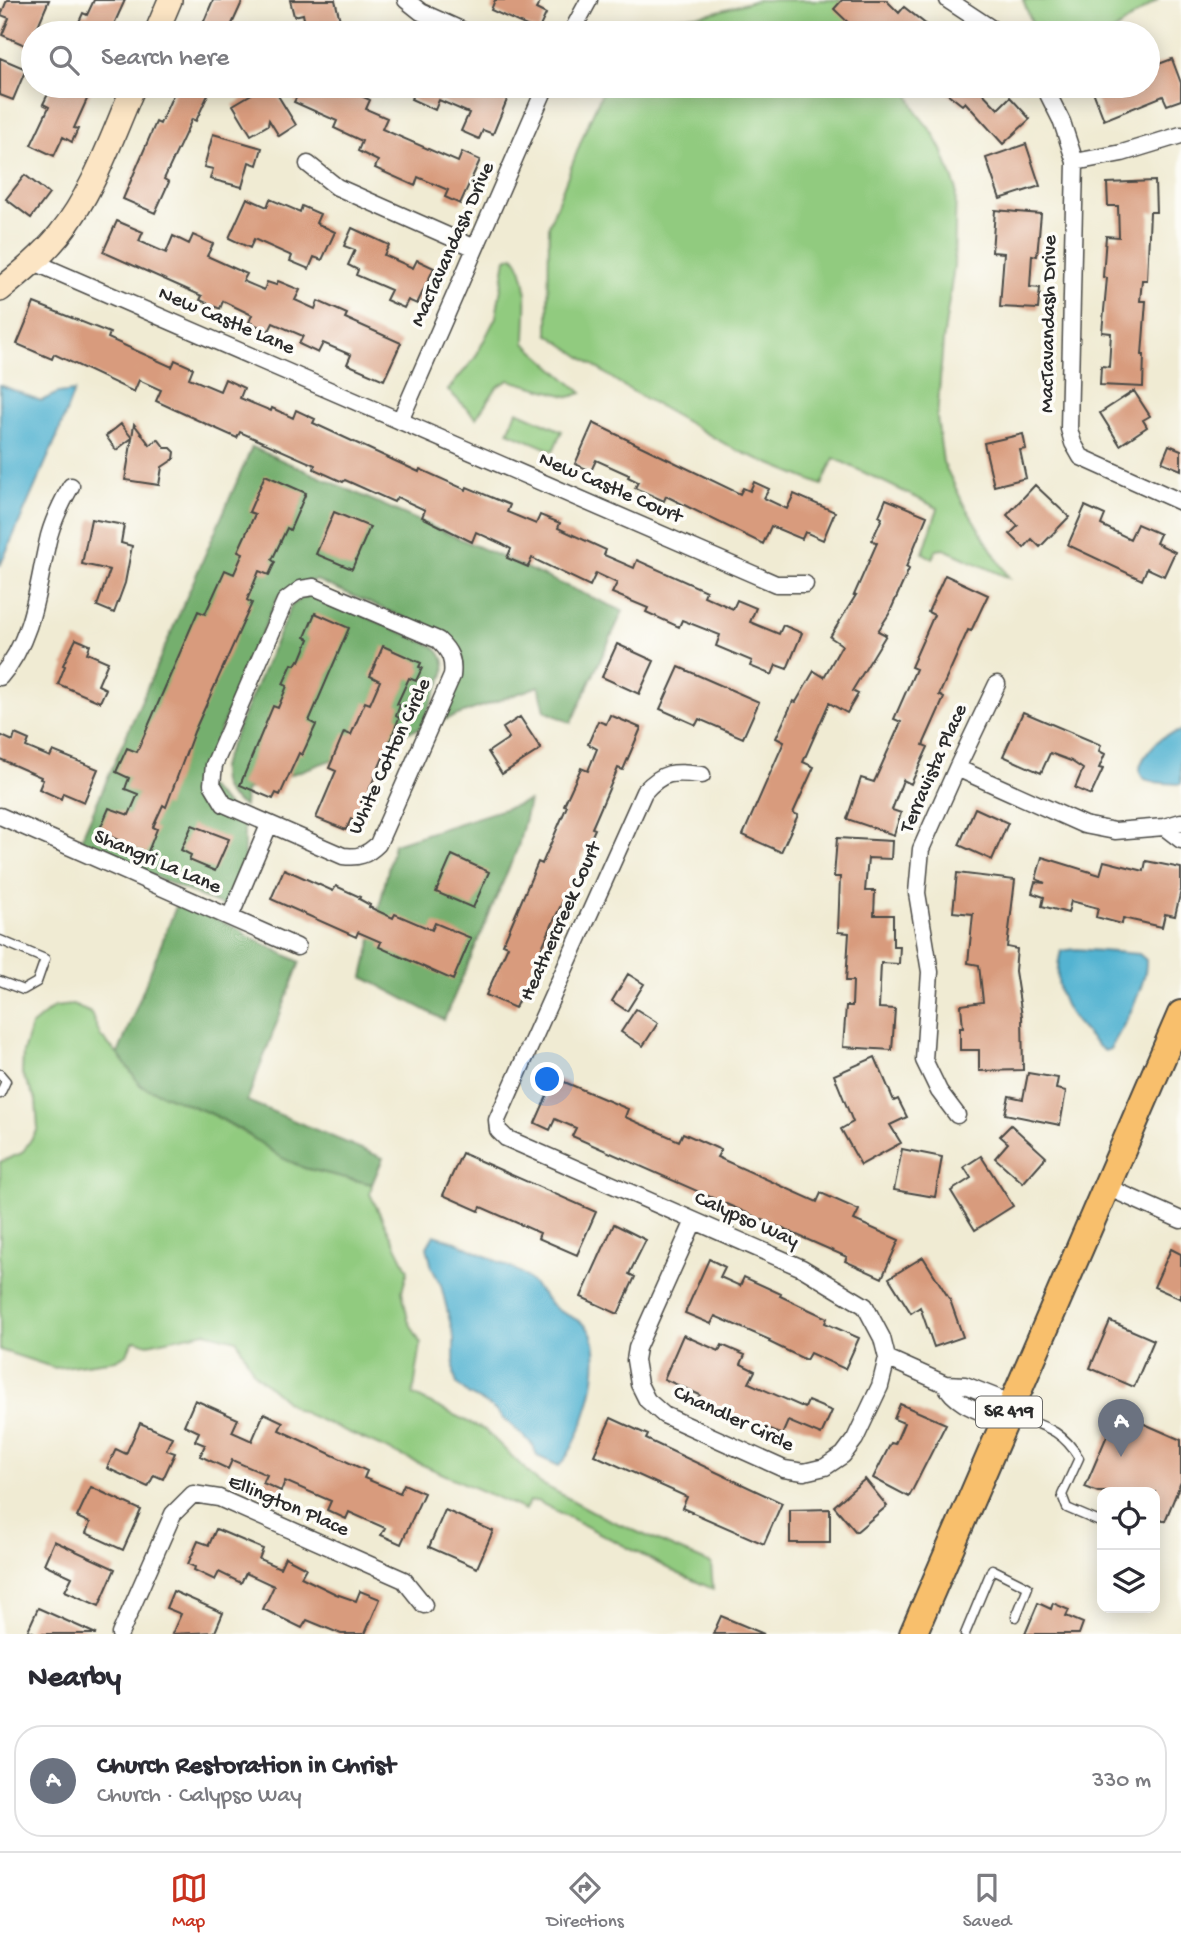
<!DOCTYPE html>
<meta charset="utf-8">
<style>
body{margin:0;font-family:"Gochi Hand",sans-serif;background:#f7f7f7;color:#2b2b33}
.controls{position:absolute;right:21px;bottom:21px;display:grid;overflow:hidden;border-radius:14px;box-shadow:0 4px 18px #0003}
.controls button{width:63px;height:63px;display:grid;place-items:center;padding:0;border:0;border-bottom:2px solid #e1e1e2;background:#fff;color:#2b2b33;font:35px sans-serif}
.you{position:absolute;left:548px;top:1080px;width:24px;height:24px;margin:-18px;border:5px solid #fff;border-radius:50%;background:#1a73e8;box-shadow:0 0 0 10px #1a73e833}
.badge{display:grid;place-items:center;width:46px;height:46px;border-radius:50%;background:#c8321e;color:#fff;font-size:23px;font-weight:700}
.pin{position:absolute;translate:-50% -58px;filter:drop-shadow(0 2px 4px #0008)}
.pin::after{content:'';position:absolute;top:37px;width:24px;height:21px;background:inherit;clip-path:polygon(0 0,100% 0,50% 100%)}
.list{margin:0;padding:0;list-style:none}
h2{display:flex;justify-content:space-between;align-items:center;height:91px;margin:0;padding:0 28px;font-size:30px}
h2 small{font-size:23px;font-weight:400;color:#7c7c81}
.list li{display:grid;grid-template-columns:46px 1fr auto;gap:21px;align-items:center;box-sizing:border-box;height:112px;margin:0 14px 14px;padding:0 14px;border:2px solid #e1e1e2;border-radius:28px}
.list b{display:block;font-size:26px;white-space:nowrap}
.list p{margin:0;font-size:23px;white-space:nowrap;color:#7c7c81}
.list em{font-size:23px;font-style:normal;color:#7c7c81}
.icon{flex:none;width:38px;height:38px;fill:none;stroke:currentColor;stroke-width:2;stroke-linecap:round;stroke-linejoin:round}
.map{position:relative;flex:none;width:1181px;height:1634px;overflow:hidden}
.search{position:absolute;background:#fff;box-shadow:0 4px 18px #0003;left:21px;right:21px;top:21px;height:77px;display:flex;align-items:center;gap:18px;box-sizing:border-box;padding:0 24px;border-radius:38px;color:#7c7c81;font-size:26px}
.sheet{height:217px;background:#fff}
nav{display:flex;justify-content:space-around;align-items:center;box-sizing:border-box;height:98px;border-top:2px solid #e1e1e2;background:#fff;font-size:19px;color:#7c7c81}
nav a{display:grid;justify-items:center;gap:4px}
nav .on{color:#c8321e}
.map>svg:first-child{display:block}
</style>
<div class="map">
<svg width="1181" height="1634" viewBox="0 0 1181 1634">
<rect width="100%" height="100%" fill="#fdfcf7"/>
<filter id="ink" filterUnits="userSpaceOnUse"><feTurbulence type="fractalNoise" baseFrequency=".0143" numOctaves="2"/><feDisplacementMap in="SourceGraphic" scale="14" xChannelSelector="R" yChannelSelector="G"/><feConvolveMatrix kernelMatrix="1 2 1 2 8 2 1 2 1" color-interpolation-filters="sRGB"/></filter>
<filter id="wash" filterUnits="userSpaceOnUse"><feTurbulence type="fractalNoise" baseFrequency=".00686" numOctaves="4" result="noise"/><feDisplacementMap in="SourceGraphic" scale="28" xChannelSelector="R" yChannelSelector="G"/><feGaussianBlur stdDeviation="1.57" result="paint"/><feColorMatrix in="noise" values="0 0 0 0 0 0 0 0 0 0 0 0 0 0 0 0 0 1.4 0 .05"/><feComposite in="paint" operator="in"/></filter>
<g filter="url(#wash)">
<rect width="100%" height="100%" fill="#f0ebd3"/>
<path fill="#91cb7f" stroke="#5e7b55" stroke-width="2" d="M758 0H840L870 19 878 33H642C659 14 687 18 710 13 726 10 742 3 758 0Z
M1023 0H1157L1111 33H1036Z
M605 86H905L917 113 933 133 942 150 956 188 954 266 943 341 937 418 943 462 963 503 1009 578 944 549 936 550 932 558 923 553 938 508 834 458 822 485 736 450 625 387 548 334 549 225 585 131Z
M514 256C532 279 525 315 525 343L582 393 570 397 509 380 497 387 476 418 448 390 475 358 496 317 506 259Z
M517 411 562 431 553 451 508 432Z
M73 1005 91 1013 101 1037 118 1054 142 1086 212 1114 304 1168 372 1184 370 1194 408 1270 402 1291 408 1320 421 1344 413 1395 485 1430 538 1482 603 1517 711 1564 713 1589 677 1573 537 1501 529 1502 525 1510 295 1409 254 1373 237 1340 205 1332 148 1344 136 1340 132 1342 127 1354 116 1360 55 1368 0 1350V1162L22 1153 38 1129 36 1100 22 1074 23 1052 31 1026 54 1007Z"/>
<path fill="#74af6e" stroke="#506d4c" stroke-width="2" d="M252 447 623 611 571 723 545 711 539 686 441 721C456 687 475 662 440 633L316 580C299 583 290 586 277 598L206 763 204 783 244 821V865L225 907 79 844Z
M314 594 433 646C443 654 446 662 444 674L420 728 245 791 244 806C226 797 220 787 221 767L291 606 305 596Z
M529 801 518 847 444 1020 363 977 394 844Z
M161 894 243 931 244 934 300 962 247 1101 383 1158 372 1184 304 1168 282 1158 243 1131 212 1114 141 1086 118 1054 177 904Z"/>
<path fill="#52b3d1" stroke="#3e6f7e" stroke-width="2" d="M0 385 41 401 58 393 74 391 56 439 0 566Z
M1181 731V784C1171 783 1156 784 1147 780 1127 771 1155 742 1165 736 1170 734 1176 733 1181 731Z
M1076 949 1139 954 1146 960C1147 986 1123 1027 1110 1049L1105 1051C1097 1047 1091 1039 1085 1032 1062 1009 1052 984 1061 951Z
M434 1235 456 1242 520 1272C535 1282 543 1299 558 1310 567 1316 583 1320 589 1330 608 1359 582 1443 559 1466L537 1456 533 1445 489 1405 469 1395 457 1384 454 1373V1338L441 1285 432 1268 427 1247Z"/>
<g id="blocks">
<path fill="#d89b7d" d="M7 0H49L29 47 2 35 9 18 1 15Z
M94 0H125L110 33H74L83 13 87 15Z
M213 0H243L228 33H199Z
M290 0H335L341 24 336 25 338 33H307L303 14 294 16Z
M495 0H541L536 9 546 14 538 31 491 10Z
M842 0H886L899 13 904 7 937 33H859L834 9Z
M0 58 26 69 13 100 0 95Z
M1172 59 1181 83V100L1167 105 1163 96 1104 120 1091 86H1148V68Z
M52 86H93L74 128 78 129 72 142 63 137 54 156 31 145 49 107 43 104Z
M177 86H212L196 121 192 119 164 179 169 182 155 213 123 199 156 122 160 124Z
M265 86H272L296 125 279 136 269 120 268 125 251 135 233 105Z
M302 86H340L370 100 366 109 387 118 382 129 458 162 462 152 480 160 460 204 445 197 448 190 418 177 415 186 375 168 378 161 358 151 362 141 334 128 337 121 294 102Z
M417 86H471L490 93 493 86H501L511 90 493 134 483 130 479 139 461 131 469 113 439 100 435 110 411 99Z
M938 86H976L998 109 1010 97 1030 119 1003 144 965 102 962 105Z
M213 134 262 148 257 165 249 162 242 187 210 179 213 169 204 167Z
M1026 144 1040 186 1000 199 986 158Z
M25 175 49 194 31 218 6 199Z
M1155 181 1156 212H1150L1147 280H1142L1140 301H1146L1142 355H1144L1143 387 1100 385 1101 366 1109 367 1111 333 1102 332 1107 278 1103 277 1106 236 1119 237 1118 206H1108L1107 183Z
M247 198 267 207 270 199 300 212 302 206 320 214 316 223 335 232 322 260 314 257 309 269 290 261 292 256 254 239 250 248 229 238Z
M995 210 1041 214 1037 256 1032 255 1030 287 1040 288 1038 309 1000 307 1004 253 992 252Z
M117 221 143 232 139 241 166 253 173 236 189 244 193 235 213 244 207 256 247 274 243 281 264 290 267 282 276 285 278 281 300 290 295 300 315 309 318 301 347 314 345 318 401 343 384 380 347 364 351 355 323 343 318 353 299 344 303 336 273 323 269 331 249 322 252 315 223 301 220 309 200 300 202 296 103 252Z
M352 228 389 245 384 255 413 268 417 260 434 268 417 304 408 300 404 308 386 300 391 290 356 275 358 270 348 265 355 250 344 246Z
M34 303 110 333 108 338 172 367 175 360 193 368 189 378 220 391 225 379 244 388 240 398 271 411 272 408 293 418 296 410 315 419 313 423 419 472 420 469 466 490 467 487 510 505 507 512 536 524 540 515 560 523 558 528 606 550 604 555 634 568 637 560 706 591 704 596 733 609 737 600 756 608 750 622 779 634 783 625 802 633 787 669 776 665 772 675 750 666 752 661 716 646 720 635 682 620 679 627 646 612 648 608 612 593 617 583 596 573 590 586 532 558 528 567 507 558 511 549 502 544 476 532 472 542 422 517 425 510 397 497 394 502 345 480 343 482 314 469 315 465 240 432 237 438 206 424 156 401 161 390 139 380 134 392 54 354 52 359 17 344Z
M1134 391 1150 416 1143 420 1147 427 1120 445 1100 413Z
M593 423 740 494 743 488 750 491 754 482 769 489 764 498 787 509 794 494 835 512 823 540 805 532 802 539 771 526 763 544 666 496 664 501 635 488 638 482 628 477 629 475 596 460 591 471 575 464Z
M121 424 132 438 134 424 150 445 158 439 165 448H171L175 452 174 459 162 467 159 485 125 480 132 438 116 450 106 436Z
M1023 434 1026 449 1020 450 1026 478 994 486 984 443Z
M1169 445 1181 450V470L1162 462Z
M265 475 306 493 290 530 287 528 272 560 275 562 269 575 259 571 247 600 252 603 194 732 166 807 163 805 153 827 157 829 147 854 99 831 109 808 129 815 138 794 125 789 129 778 116 772 127 748 137 752 198 611 205 614 225 570 234 574 243 553 238 551 255 514 249 512Z
M1035 485 1069 517 1040 547 1032 539 1024 548 1010 534 1018 526 1007 515Z
M886 499 927 516 906 567 909 569 889 614 878 631 886 635 852 691 858 694 847 713 829 703 803 762 814 767 793 813 798 815 781 852 743 835 784 742 776 738 793 701 796 702 814 671 824 677 842 645 830 637 856 595H854L877 543 872 540 882 518 879 516Z
M1085 506 1105 515 1101 525 1130 539 1137 524 1160 534 1156 543 1175 552 1164 576 1147 568 1142 580 1068 545Z
M334 512 370 527 352 569 316 554Z
M91 519 124 525 121 543 132 546 125 583 114 613 97 606 110 570 82 564Z
M945 575 988 595 971 631 968 630 939 695 944 698 923 745 928 747 911 784 903 780 892 810 901 813 894 835 847 819 861 778 874 782 901 722 894 719 916 669 911 667 934 615 928 612Z
M315 613 349 628 309 721 316 725 302 755 299 753 280 795 276 793 273 799 240 785 273 706 278 708 287 686 283 684 292 664 295 665 298 660 300 661 309 639 305 637Z
M76 639 90 645 87 653 108 662 98 685 106 689 100 702 58 684 65 666 63 665Z
M617 644 654 661 639 694 602 677Z
M383 646 421 663 419 667 422 668 416 681 409 678 397 704 400 705 396 716 399 718 386 751 360 811 355 821 351 819 346 830 316 818 336 771 329 768 344 732 351 735 365 702 370 704 380 681 370 676Z
M679 667 759 702 743 738 699 719 696 725 660 709Z
M1023 712 1101 745 1099 751 1105 754 1099 768 1103 769 1091 795 1075 788 1083 769 1071 761 1050 753 1041 773 1003 756Z
M610 715 641 728 623 770 618 768 592 828 595 829 515 1008 486 995 508 946 503 944 538 862 542 864 567 806 564 805 581 768 588 771 597 749 588 744 598 721 606 724Z
M520 717 541 749 502 774 488 752 509 738 503 728Z
M15 734 29 740 26 747 50 757 53 751 98 769 84 802 63 793 61 799 39 789 43 780 40 779 41 777 0 759V735L13 741Z
M975 808 1008 823 992 860 959 845Z
M192 825 229 839 215 871 189 860 191 855 181 850Z
M837 838 892 841 891 859 868 858 865 891H875L874 915H893V946H900L899 964 881 963 879 1008 895 1009 892 1050 843 1047 846 1006H852L853 981H846L849 933 838 932 840 877H834Z
M452 855 489 872 473 908 436 892Z
M1042 857 1100 875 1104 861 1144 871 1146 861 1181 868V890L1175 916 1165 914 1162 927 1123 918 1122 924 1096 917 1098 908 1071 901 1068 913 1042 906 1044 897 1032 893 1035 882 1045 883 1036 879Z
M284 869 333 891 336 886 360 897 359 899 370 905 369 907 393 918 395 914 432 930 435 923 471 938 453 980 379 947 381 942 358 932 356 937 271 899Z
M957 873 1015 880 1007 947 1017 949 1015 971 1022 1016 1023 1070 979 1071V1050H960V1028H963L961 1005 983 1002 979 965 968 963 973 914 953 912Z
M628 974 644 984 627 1011 612 1001Z
M636 1009 658 1023 643 1046 621 1032Z
M875 1057 894 1101 898 1099 907 1117 890 1125 901 1143 861 1165 841 1129 853 1122 834 1075Z
M1028 1073 1058 1078 1056 1089 1066 1091 1060 1125 1005 1114 1009 1096 1023 1099Z
M555 1078 628 1109 625 1117 679 1141 683 1133 721 1150 717 1157 817 1202 821 1193 859 1210 854 1220 899 1240 882 1278 845 1261 847 1257 572 1136 576 1128 555 1119 550 1130 535 1123Z
M1011 1125 1046 1157 1023 1183 995 1158 1008 1143 1000 1136Z
M902 1149 942 1157 935 1197 894 1190Z
M462 1153 596 1212 577 1255 538 1238 540 1233 481 1207 479 1211 443 1195Z
M981 1156 1013 1206 975 1230 951 1191 971 1178 964 1167Z
M614 1224 646 1240 629 1274 635 1277 618 1314 581 1297Z
M1171 1249 1181 1254V1299L1154 1287Z
M923 1257 950 1300 963 1337 934 1347 920 1307 911 1313 889 1278Z
M709 1259 725 1267 720 1277 740 1286 744 1277 781 1294 780 1296 827 1318 825 1323 859 1338 845 1369 810 1353 806 1360 769 1342 770 1340 715 1316 711 1324 685 1313Z
M1110 1321 1154 1340 1134 1387 1090 1368Z
M683 1335 719 1351 722 1345 745 1355 741 1364 755 1371 749 1383 805 1408 808 1401 832 1411 821 1435 788 1421 782 1435 698 1398 700 1395 664 1379Z
M195 1400 238 1419 232 1432 252 1441 264 1413 283 1422 279 1430 367 1471 364 1478 400 1493 404 1484 424 1493 401 1544 381 1535 385 1528 349 1512 346 1519 327 1510 331 1501 285 1481 281 1491 263 1483 267 1475 232 1460 228 1469 200 1456 205 1445 195 1441 199 1432 184 1425Z
M900 1404 946 1424 909 1497 873 1478 891 1443 895 1444 904 1423 894 1419Z
M1117 1412 1181 1440V1482L1165 1521 1155 1516V1492H1098L1085 1487Z
M611 1418 648 1435 646 1439 782 1503 764 1544 682 1508 687 1497 594 1455Z
M140 1423 172 1437 166 1450 175 1453 163 1479 154 1475 148 1487 107 1468 116 1449 126 1454Z
M865 1479 887 1506 856 1532 834 1506Z
M91 1487 141 1510 123 1550 86 1533 90 1523 77 1517Z
M830 1509V1543H790V1510Z
M445 1510 493 1531 477 1568 429 1547Z
M216 1529 263 1549 259 1559 280 1568 285 1557 306 1568 301 1577 336 1594 356 1601 360 1591 380 1599 365 1634H341L307 1620 302 1628 263 1609 274 1586 246 1573 241 1583 219 1572 215 1580 194 1570 195 1567 188 1564 198 1541 209 1545Z
M54 1541 115 1569 99 1606 65 1591 72 1577 44 1564Z
M173 1591 223 1613 215 1632 172 1634 181 1614 166 1608Z
M1038 1603 1051 1609 1053 1603 1069 1610 1066 1616 1083 1623 1079 1634H1025Z
M38 1608 96 1634H37L28 1630Z
M721 1616 764 1634H713Z"/>
</g>
</g>
<g filter="url(#ink)">
<use href="#blocks" fill-opacity="0" stroke="#494844" stroke-width="2"/>
<g fill="none" stroke-linecap="round" stroke-linejoin="round">
<g stroke="#494844" stroke-width="11">
<path id="lane" d="M0 940 45 959 37 982 23 990 0 981
M0 1074 6 1081 0 1094
M1012 1414C1042 1426 1061 1428 1079 1458L1062 1495 1067 1508 1102 1523
M965 1634 992 1569 1028 1587 1016 1617"/>
</g>
<g stroke="#494844" stroke-width="19">
<path id="street" d="M406 0 421 12 468 33
M948 0 998 33
M571 33 589 0
M1044 86 1062 122 1075 162 1069 429 1073 443 1081 457 1181 502
M1075 162 1122 153 1181 135
M308 164 337 187 475 248
M34 262 776 584H805
M400 421 546 86
M314 587 438 640C450 651 454 660 452 676L378 844C367 855 358 858 343 856L224 804 212 784 214 765 285 601 301 589Z
M0 677C35 637 37 585 49 536 54 518 62 502 71 486
M957 768 1084 825 1115 831 1164 827 1181 822
M0 816 297 947
M1164 827 1181 840
M230 917 269 825
M957 1115 939 1091 924 1060 930 972 917 893 921 849 957 768 997 684
M1107 1187 1181 1220
M694 1221 637 1348 635 1360 639 1384 647 1400 664 1415 784 1469 804 1472 825 1467 843 1455 855 1439 880 1386 887 1358 882 1338 865 1306 802 1268 506 1138 498 1130 497 1120 644 792C664 770 674 772 702 775
M887 1358 945 1384 965 1385 1013 1404
M945 1384C956 1406 984 1412 1005 1422
M120 1634 173 1514 193 1494 219 1498 404 1580 424 1605"/>
</g>
<g stroke="#494844" stroke-width="26">
<path id="secondary" d="M156 33 170 0
M0 290C21 273 42 256 59 235 94 192 112 136 134 86"/>
</g>
<g stroke="#494844" stroke-width="30">
<path id="primary" d="M913 1634 1181 1014"/>
</g>
<use href="#lane" stroke="#fff" stroke-width="8"/>
<use href="#street" stroke="#fff" stroke-width="16"/>
<use href="#secondary" stroke="#fce5c4" stroke-width="23"/>
<use href="#primary" stroke="#f8bf6c" stroke-width="26"/>
</g>
</g>
<g text-anchor="middle" dominant-baseline="central" stroke-width="7" stroke-linejoin="round" paint-order="stroke">
<rect fill="#fdfcf7" stroke="#6a6a68" stroke-width="2" x="976" y="1396.5" width="66" height="31" rx="5"/>
<g font-size="19" font-weight="bold" fill="#2b2b2b">
<text x="1009" y="1412">SR 419</text>
</g>
<g font-size="21" fill="#2b2b2b" stroke="#fdfcf7">
<text transform="translate(454 245) rotate(-66)">MacTavandash Drive</text>
<text transform="translate(226 322) rotate(23)">New Castle Lane</text>
<text transform="translate(1050 324) rotate(-89)">MacTavandash Drive</text>
<text transform="translate(610 489) rotate(23)">New Castle Court</text>
<text transform="translate(391 757) rotate(-65)">White Cotton Circle</text>
<text transform="translate(935 769) rotate(-66)">Terravista Place</text>
<text transform="translate(157 863) rotate(23)">Shangri La Lane</text>
<text transform="translate(562 922) rotate(-66)">Heathercreek Court</text>
<text transform="translate(746 1221) rotate(24)">Calypso Way</text>
<text transform="translate(733 1420) rotate(25)">Chandler Circle</text>
<text transform="translate(288 1507) rotate(23)">Ellington Place</text>
</g>
</g>
</svg>
<div class="controls">
<button><svg class="icon" aria-label="locate" viewBox="0 0 24 24"><circle cx="12" cy="12" r="6"/><path d="M12 2v4M12 18v4M2 12h4M18 12h4"/></svg></button>
<button><svg class="icon" aria-label="layers" viewBox="0 0 24 24"><path d="M12 4l9 5-9 5-9-5zM3 14l9 5 9-5"/></svg></button>
</div>
<div class="you"></div>
<div class="pin badge" style="left:1121px;top:1457px;background:#6b7280">A</div>
<div class="search"><svg class="icon" aria-label="search" viewBox="0 0 24 24"><circle cx="10" cy="10" r="6"/><path d="M15 15l6 6"/></svg>Search here</div>
</div>
<section class="sheet">
<h2>Nearby<small></small></h2>
<ul class="list">
<li><span class="badge" style="background:#6b7280">A</span><div><b>Church Restoration in Christ</b><p>Church · Calypso Way</p></div><em>330 m</em></li>
</ul>
</section>
<nav>
<a class="on"><svg class="icon" aria-label="map" viewBox="0 0 24 24"><path d="M3 6l6-2 6 2 6-2v14l-6 2-6-2-6 2zM9 4v14M15 6v14"/></svg>Map</a>
<a><svg class="icon" aria-label="directions" viewBox="0 0 24 24"><path d="M12 3l9 9-9 9-9-9zM9 14v-3h6M13 9l2 2-2 2"/></svg>Directions</a>
<a><svg class="icon" aria-label="saved" viewBox="0 0 24 24"><path d="M7 4h10v16l-5-4-5 4z"/></svg>Saved</a>
</nav>
